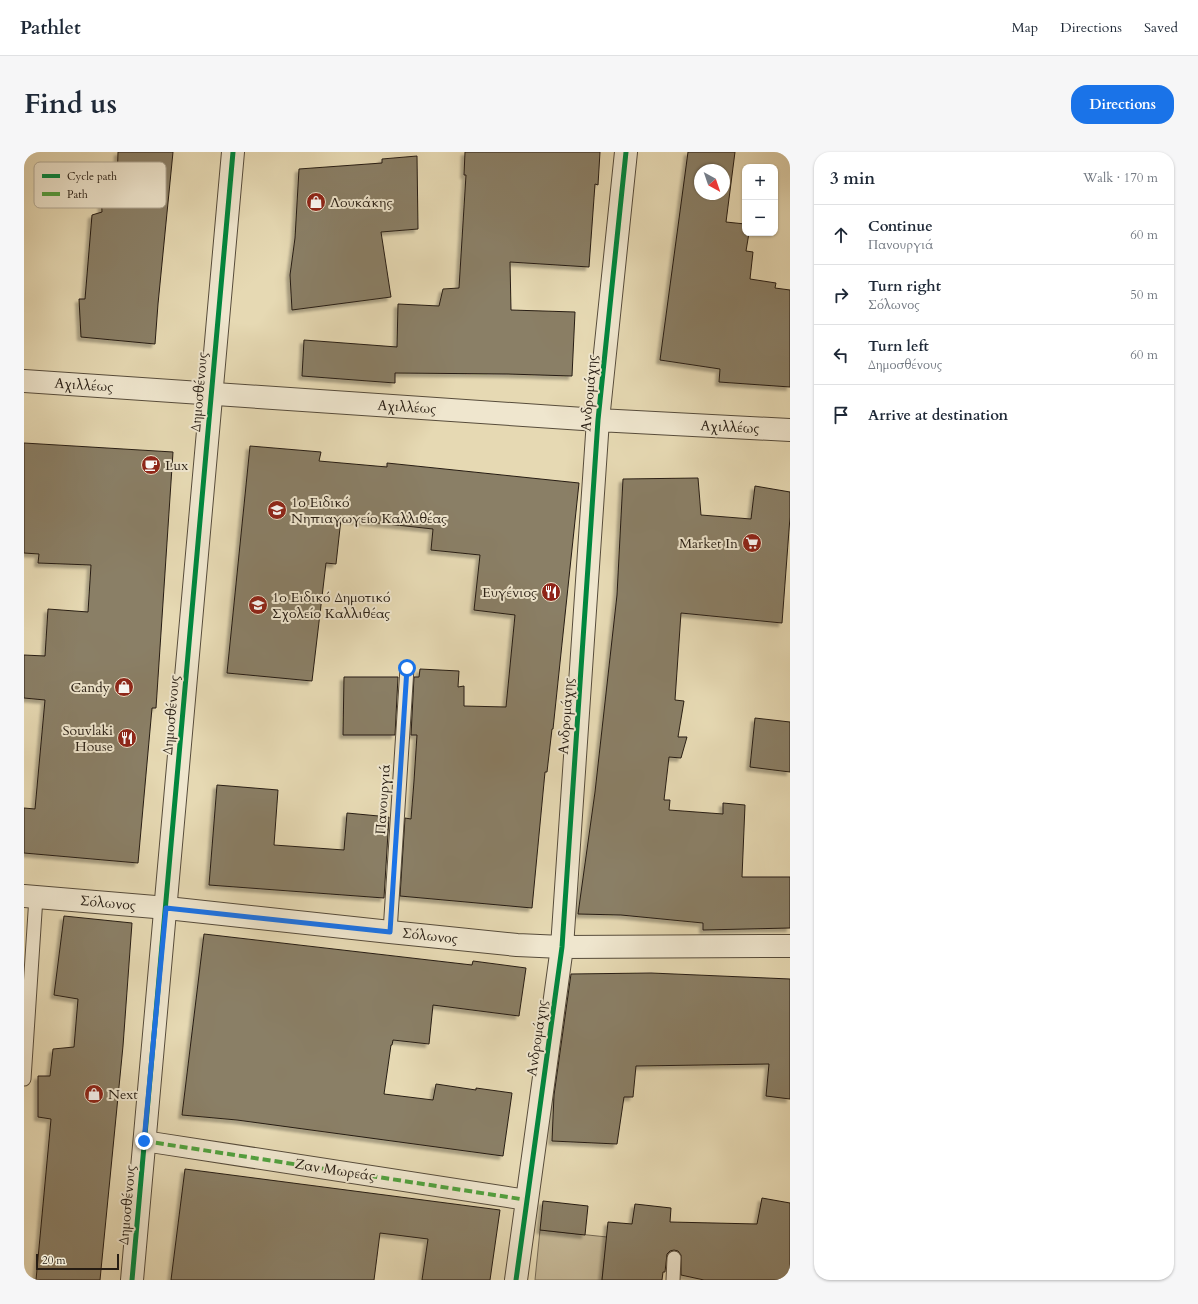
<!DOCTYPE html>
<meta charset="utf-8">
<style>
body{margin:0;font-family:Cardo,serif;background:#f6f6f7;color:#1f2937}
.controls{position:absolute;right:12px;top:12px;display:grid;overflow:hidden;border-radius:8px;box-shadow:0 1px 3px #0004}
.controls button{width:36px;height:36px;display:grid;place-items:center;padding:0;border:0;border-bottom:1px solid #e0e1e3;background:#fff;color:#1f2937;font:20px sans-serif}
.compass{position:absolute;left:670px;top:12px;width:36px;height:36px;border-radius:50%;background:#fff;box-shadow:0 1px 3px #0004;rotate:140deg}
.scale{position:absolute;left:12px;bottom:10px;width:83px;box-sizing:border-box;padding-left:4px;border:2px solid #271d13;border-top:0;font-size:11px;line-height:14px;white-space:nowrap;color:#271d13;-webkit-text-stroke:3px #efe6ce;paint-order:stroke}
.stop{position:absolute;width:12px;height:12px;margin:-9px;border:3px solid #1a73e8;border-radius:50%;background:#fff}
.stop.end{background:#1a73e8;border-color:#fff;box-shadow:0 1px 4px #0008}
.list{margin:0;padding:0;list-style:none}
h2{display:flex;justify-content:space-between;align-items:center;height:52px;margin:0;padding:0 16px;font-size:17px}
h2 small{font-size:13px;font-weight:400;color:#747a83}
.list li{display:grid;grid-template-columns:26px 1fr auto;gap:12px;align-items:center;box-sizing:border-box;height:60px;padding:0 16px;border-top:1px solid #e0e1e3}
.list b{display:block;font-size:15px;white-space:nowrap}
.list p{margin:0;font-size:13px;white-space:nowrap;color:#747a83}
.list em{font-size:13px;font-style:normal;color:#747a83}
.icon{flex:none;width:22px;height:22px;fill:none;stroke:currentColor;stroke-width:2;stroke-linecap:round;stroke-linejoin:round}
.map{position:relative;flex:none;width:766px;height:1128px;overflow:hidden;border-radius:16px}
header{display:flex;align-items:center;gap:24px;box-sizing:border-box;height:56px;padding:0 20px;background:#fff;border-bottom:1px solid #e0e1e3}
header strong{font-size:19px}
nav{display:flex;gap:22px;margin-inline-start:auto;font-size:14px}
.intro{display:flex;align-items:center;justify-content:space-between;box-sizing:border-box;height:96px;padding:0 24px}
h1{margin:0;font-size:28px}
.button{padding:10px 18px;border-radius:16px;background:#1a73e8;color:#fff;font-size:14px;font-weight:700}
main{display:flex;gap:24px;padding:0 24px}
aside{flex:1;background:#fff;border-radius:16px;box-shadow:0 1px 3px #0004}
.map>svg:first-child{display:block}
</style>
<header>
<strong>Pathlet</strong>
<nav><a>Map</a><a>Directions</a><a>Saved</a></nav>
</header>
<div class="intro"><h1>Find us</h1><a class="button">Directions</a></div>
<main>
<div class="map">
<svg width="766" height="1128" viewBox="0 0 766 1128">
<defs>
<filter id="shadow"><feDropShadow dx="-3.5" dy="3.5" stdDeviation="1" flood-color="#0004"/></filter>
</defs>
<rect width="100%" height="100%" fill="#e6d9b3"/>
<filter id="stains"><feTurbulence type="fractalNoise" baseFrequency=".005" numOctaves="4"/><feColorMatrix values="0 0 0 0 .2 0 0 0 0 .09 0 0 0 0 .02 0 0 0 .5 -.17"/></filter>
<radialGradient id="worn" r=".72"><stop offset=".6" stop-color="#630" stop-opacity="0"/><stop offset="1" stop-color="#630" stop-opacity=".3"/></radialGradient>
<path fill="#c6b998" stroke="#766b56" d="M516 1078 583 1085 578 1128H511Z"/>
<path fill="#8a7f66" stroke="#271d13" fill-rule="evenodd" filter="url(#shadow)" d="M94 0H149L134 152 131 192 57 185 55 147H61L68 63 78 60 77 36 93 34Z
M441 0H576L574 33 571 32 565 115 486 110 487 158 551 160 548 224 484 222 371 221V231L278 224 280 188 373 195 374 152 415 154 419 137 435 136 442 23H440Z
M664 0H711L702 70 721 72V81H725L722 99 729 100 726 127 752 131 751 136 766 138V235L695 230 696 217 636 208ZM676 18H700V42H676Z
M393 4 394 77 357 80 367 145 268 158 266 123 271 86 275 17 358 11V7Z
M0 291 149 300 132 556H128L114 711 0 701V656L11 657 21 548 0 546V503L21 504 24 457 64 460 67 413 14 411 15 402 0 401Z
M226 294 297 300 295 309 363 315V311L555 331 529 577H528L523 620H521L508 756 376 744 381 666 387 667 390 629 393 583H387L390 525H395L396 517 435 519 434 535 440 534V554L482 555 491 463 450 458 456 403 407 398 409 377 317 367 312 412 302 411 288 529 203 521Z
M674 326 677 363 727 367 731 334 766 340V365L758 471 657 461 651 548 660 549 654 585H663L657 606 645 605 640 648H646L645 658 699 662V651L721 653 718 725H766V776L679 778V771L597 763 554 762 571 640 593 443 599 327Z
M320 525H374L371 583H319Z
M731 566 766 570V620L726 615Z
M193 633 254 638 250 693 320 698 323 661 365 665 360 746 185 733Z
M40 764 108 771 99 894 76 1128H12L27 967 14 965V924H26L29 897 50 895 54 847 30 843Z
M180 782 448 813 449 809 502 816 495 864 409 853 405 892 369 888 368 893H367L360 942 409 948 412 932 452 938V936L488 941 479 1004 213 968 158 963Z
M627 821 766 827V947L742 944 745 912 612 914 609 945H600L593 992 528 989 530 943 547 822Z
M161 1017 476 1058 466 1128H398L404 1087 356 1081 350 1128H147Z
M738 1046 766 1051V1128H680L657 1123V1103L654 1099 650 1098 646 1099 643 1102 641 1120H639L638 1128H578L584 1070 608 1072 611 1052 647 1056 646 1070 733 1072Z
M519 1049 564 1054 561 1083 516 1078Z"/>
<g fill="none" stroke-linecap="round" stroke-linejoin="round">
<g stroke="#574c3b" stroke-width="15">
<path id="service" d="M366 780 383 516
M0 927 12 745
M649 1128 650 1106"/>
</g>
<g stroke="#574c3b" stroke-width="22">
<path id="pedestrian" d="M120 989 503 1048"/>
</g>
<g stroke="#574c3b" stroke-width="24">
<path id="minor" d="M0 229 574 268 766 278
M0 744 143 756 366 780 493 793 538 795 766 794
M492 1128 538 795 574 268 602 0"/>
</g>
<g stroke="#574c3b" stroke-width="24">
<path id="tertiary" d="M108 1128 209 0"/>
</g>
<use href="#service" stroke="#efe6ce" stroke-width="13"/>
<use href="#pedestrian" stroke="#efe6ce" stroke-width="20"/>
<use href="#minor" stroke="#efe6ce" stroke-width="22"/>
<use href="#tertiary" stroke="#efe6ce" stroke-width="22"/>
<path stroke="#51a23f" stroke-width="4" stroke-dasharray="8 4" stroke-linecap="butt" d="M120 989 503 1048"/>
<g stroke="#efe6ce" stroke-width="8">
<path id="cycleway" d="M108 1128 209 0
M492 1128 538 795 574 268 602 0"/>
</g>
<use href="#cycleway" stroke="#00873e" stroke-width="5"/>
</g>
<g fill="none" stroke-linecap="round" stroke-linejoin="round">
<path stroke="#1a73e8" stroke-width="5" d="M120 989 142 756 366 780 383 516"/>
</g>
<defs>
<g id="shop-disc" transform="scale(1)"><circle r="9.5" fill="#8f2418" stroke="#efe6ce"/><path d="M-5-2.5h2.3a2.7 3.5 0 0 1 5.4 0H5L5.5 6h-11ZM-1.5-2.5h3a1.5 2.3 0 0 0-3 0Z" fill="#fff"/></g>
<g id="cafe-disc" transform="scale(1)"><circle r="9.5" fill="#8f2418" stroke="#efe6ce"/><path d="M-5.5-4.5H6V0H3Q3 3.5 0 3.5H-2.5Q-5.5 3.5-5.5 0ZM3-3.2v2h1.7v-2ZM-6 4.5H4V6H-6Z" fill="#fff"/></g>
<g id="school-disc" transform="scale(1)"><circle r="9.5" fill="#8f2418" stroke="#efe6ce"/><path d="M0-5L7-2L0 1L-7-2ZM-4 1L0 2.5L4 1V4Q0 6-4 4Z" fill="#fff"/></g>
<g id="supermarket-disc" transform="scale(1)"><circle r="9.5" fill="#8f2418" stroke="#efe6ce"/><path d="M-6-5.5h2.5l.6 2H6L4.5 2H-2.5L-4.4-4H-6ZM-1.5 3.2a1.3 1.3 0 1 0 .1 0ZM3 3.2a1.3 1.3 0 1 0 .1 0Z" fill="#fff"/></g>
<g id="restaurant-disc" transform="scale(1)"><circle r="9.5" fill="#8f2418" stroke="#efe6ce"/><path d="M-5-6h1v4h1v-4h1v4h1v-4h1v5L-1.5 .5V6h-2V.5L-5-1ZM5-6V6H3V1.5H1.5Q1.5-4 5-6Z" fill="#fff"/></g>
</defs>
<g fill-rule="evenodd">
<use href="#shop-disc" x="292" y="50"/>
<use href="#cafe-disc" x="127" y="313"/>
<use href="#school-disc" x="253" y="358"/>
<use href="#supermarket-disc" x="728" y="391"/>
<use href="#restaurant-disc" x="527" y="440"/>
<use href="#school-disc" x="234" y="453"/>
<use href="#shop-disc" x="100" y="535"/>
<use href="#restaurant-disc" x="103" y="586"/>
<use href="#shop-disc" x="70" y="942"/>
</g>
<g text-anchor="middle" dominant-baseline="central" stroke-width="4" stroke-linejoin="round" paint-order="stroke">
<g font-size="14" fill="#271d13" stroke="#efe6ce" text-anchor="start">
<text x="306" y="50">Λουκάκης</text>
<text x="141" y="313">Lux</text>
<text x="267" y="350">1ο Ειδικό<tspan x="267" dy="16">Νηπιαγωγείο Καλλιθέας</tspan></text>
<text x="714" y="391" text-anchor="end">Market In</text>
<text x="513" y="440" text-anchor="end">Ευγένιος</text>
<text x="248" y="445">1ο Ειδικό Δημοτικό<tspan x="248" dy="16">Σχολείο Καλλιθέας</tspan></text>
<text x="86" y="535" text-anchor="end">Candy</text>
<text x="89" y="578" text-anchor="end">Souvlaki<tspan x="89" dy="16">House</tspan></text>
<text x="84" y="942">Next</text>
</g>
<g font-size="14" fill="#271d13" stroke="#efe6ce">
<text transform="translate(60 233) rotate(4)">Αχιλλέως</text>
<text transform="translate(175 240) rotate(-85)">Δημοσθένους</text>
<text transform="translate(565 241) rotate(-85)">Ανδρομάχης</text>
<text transform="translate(383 255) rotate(4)">Αχιλλέως</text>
<text transform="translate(706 275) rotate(3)">Αχιλλέως</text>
<text transform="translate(147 563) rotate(-85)">Δημοσθένους</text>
<text transform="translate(542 564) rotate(-86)">Ανδρομάχης</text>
<text transform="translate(359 647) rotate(-86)">Πανουργιά</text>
<text transform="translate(84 751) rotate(5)">Σόλωνος</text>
<text transform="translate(406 784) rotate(6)">Σόλωνος</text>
<text transform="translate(513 886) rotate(-82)">Ανδρομάχης</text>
<text transform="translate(311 1018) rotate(9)">Ζαν Μωρεάς</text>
<text transform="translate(103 1053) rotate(-85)">Δημοσθένους</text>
</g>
</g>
<rect x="10" y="10" width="132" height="46" rx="6" fill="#efe6ce" stroke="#b3aa96" stroke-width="1"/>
<rect x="18" y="22" width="18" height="4" fill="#00873e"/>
<rect x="18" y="40" width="18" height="4" fill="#51a23f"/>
<g font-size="11" fill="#271d13">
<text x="43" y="28">Cycle path</text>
<text x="43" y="46">Path</text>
</g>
<rect width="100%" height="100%" filter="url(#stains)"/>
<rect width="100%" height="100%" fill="url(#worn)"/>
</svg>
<div class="controls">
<button>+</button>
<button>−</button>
</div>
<svg class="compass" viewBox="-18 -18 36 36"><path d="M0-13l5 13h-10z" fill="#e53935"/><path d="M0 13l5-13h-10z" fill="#747a83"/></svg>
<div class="scale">20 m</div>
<div class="stop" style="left:383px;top:516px"></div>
<div class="stop end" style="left:120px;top:989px"></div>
</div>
<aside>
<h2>3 min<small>Walk · 170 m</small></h2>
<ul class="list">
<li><svg class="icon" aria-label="ahead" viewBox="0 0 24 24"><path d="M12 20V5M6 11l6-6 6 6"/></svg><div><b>Continue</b><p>Πανουργιά</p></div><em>60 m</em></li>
<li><svg class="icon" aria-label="right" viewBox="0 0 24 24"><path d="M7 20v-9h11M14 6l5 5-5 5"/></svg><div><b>Turn right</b><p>Σόλωνος</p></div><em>50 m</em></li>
<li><svg class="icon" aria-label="left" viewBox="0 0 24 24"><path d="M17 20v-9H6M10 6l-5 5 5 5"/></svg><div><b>Turn left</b><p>Δημοσθένους</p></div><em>60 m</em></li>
<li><svg class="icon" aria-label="arrive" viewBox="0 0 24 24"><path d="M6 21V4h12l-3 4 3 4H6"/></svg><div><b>Arrive at destination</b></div></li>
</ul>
</aside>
</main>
